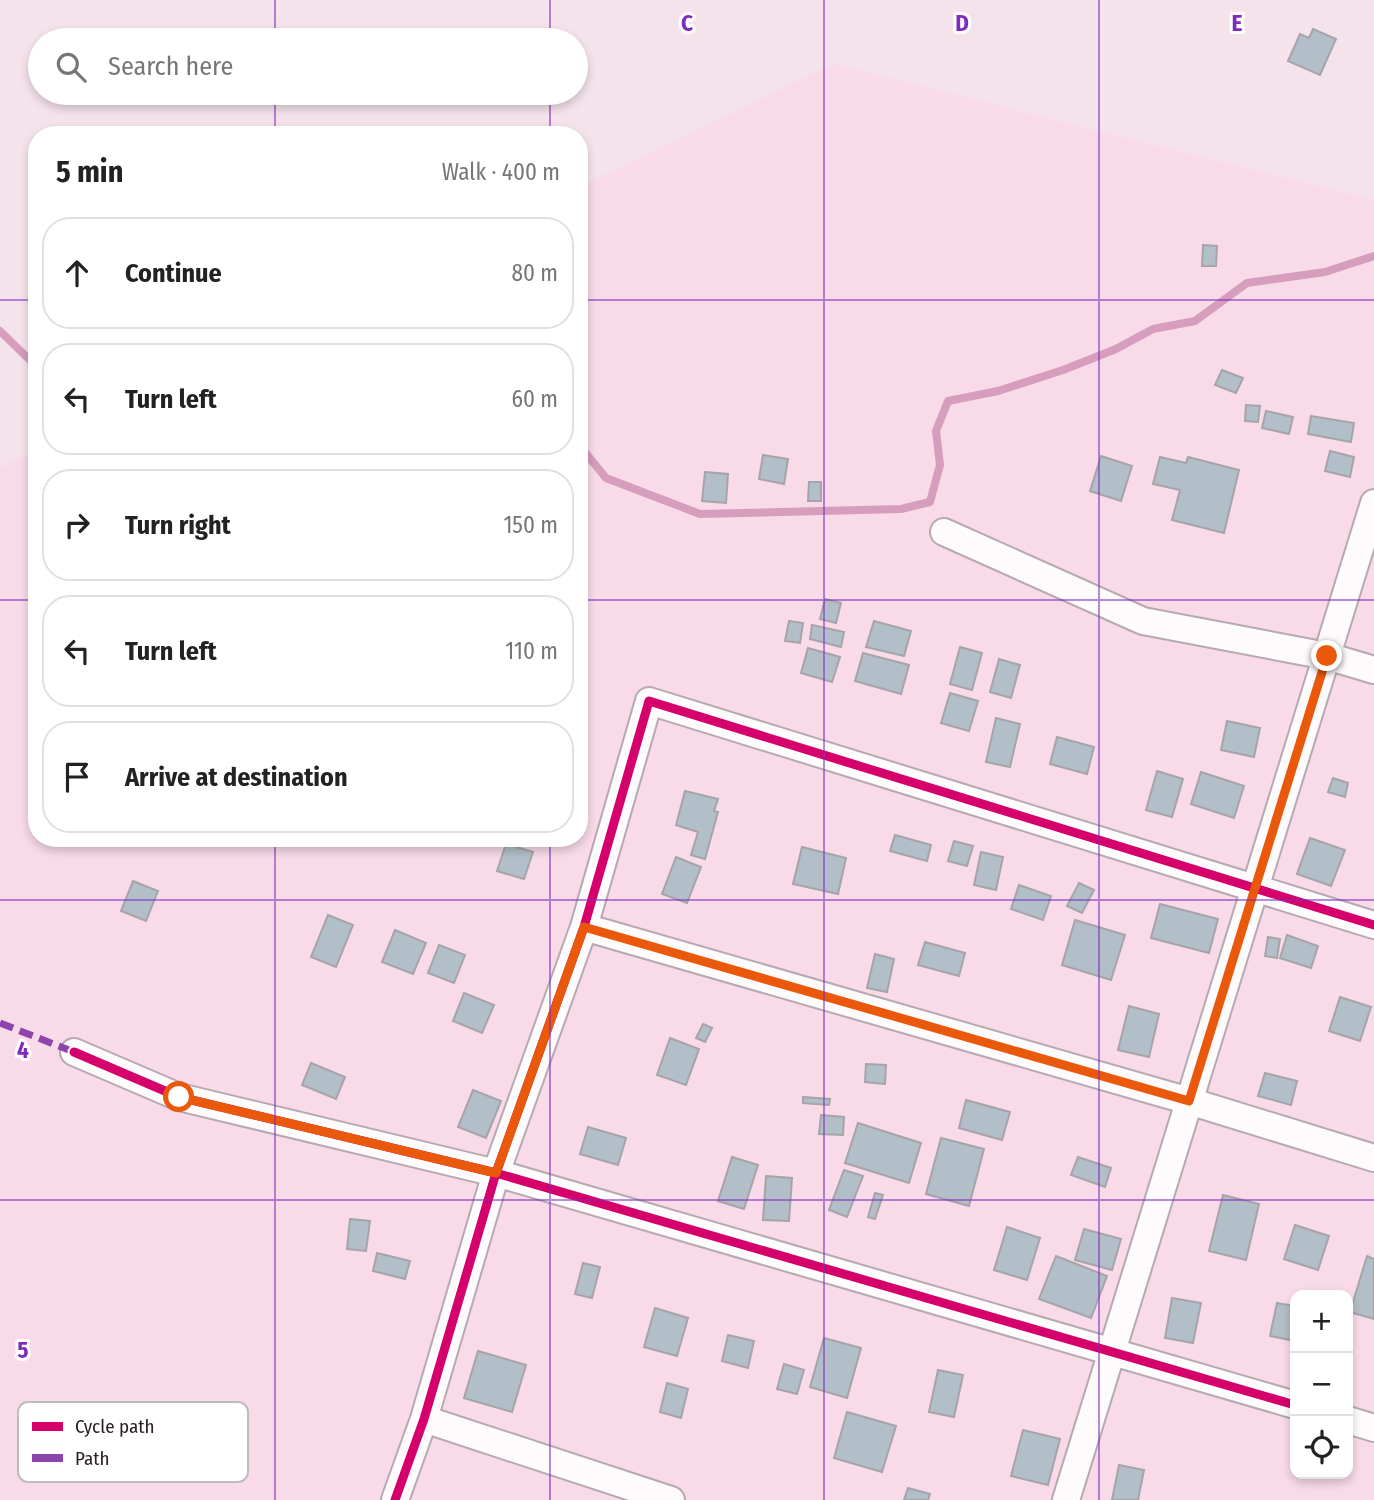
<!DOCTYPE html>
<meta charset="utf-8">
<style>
body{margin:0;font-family:"Fira Sans Condensed",sans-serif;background:#f2f2f2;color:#222}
.controls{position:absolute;right:21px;bottom:21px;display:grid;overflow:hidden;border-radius:14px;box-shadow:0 4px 10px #0003}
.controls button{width:63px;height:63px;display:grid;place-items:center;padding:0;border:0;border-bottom:2px solid #e0e0e0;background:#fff;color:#222;font:35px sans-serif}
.stop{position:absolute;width:21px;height:21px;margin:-16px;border:5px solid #ea580c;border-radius:50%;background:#fff}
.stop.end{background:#ea580c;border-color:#fff;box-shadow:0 2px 7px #0008}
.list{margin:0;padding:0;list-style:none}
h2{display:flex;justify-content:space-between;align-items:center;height:91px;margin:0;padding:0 28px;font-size:30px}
h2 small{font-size:23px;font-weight:400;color:#767676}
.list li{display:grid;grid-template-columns:46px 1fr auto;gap:21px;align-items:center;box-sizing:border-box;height:112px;margin:0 14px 14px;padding:0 14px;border:2px solid #e0e0e0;border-radius:28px}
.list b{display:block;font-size:26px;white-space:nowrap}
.list em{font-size:23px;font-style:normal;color:#767676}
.icon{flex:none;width:38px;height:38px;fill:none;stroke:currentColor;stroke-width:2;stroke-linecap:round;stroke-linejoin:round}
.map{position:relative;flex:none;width:1374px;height:1500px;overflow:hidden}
.search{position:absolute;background:#fff;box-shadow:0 4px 10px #0003;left:28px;top:28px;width:560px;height:77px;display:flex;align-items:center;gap:18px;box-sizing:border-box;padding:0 24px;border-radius:38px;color:#767676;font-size:26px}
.panel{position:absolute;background:#fff;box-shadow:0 4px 10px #0003;left:28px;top:126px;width:560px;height:721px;border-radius:28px}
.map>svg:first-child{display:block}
</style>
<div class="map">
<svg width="1374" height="1500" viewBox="0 0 1374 1500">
<rect width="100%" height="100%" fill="#f5e3ec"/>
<path fill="#f8dae9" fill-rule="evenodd" d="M833 64 1374 200V1500H0V467L37 450V838H579V187ZM1295 1295H1348V1474H1295Z"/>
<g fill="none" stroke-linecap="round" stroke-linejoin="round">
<path stroke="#d69dbc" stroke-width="8" d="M0 331 37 367
M579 445 606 478 700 514 901 509 930 502 940 465 936 431 948 401 998 391 1063 370 1116 349 1153 329 1195 321 1247 283 1325 272 1374 256"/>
</g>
<path fill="#b2bec8" stroke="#a6a4aa" stroke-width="2" d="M1313 29 1336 39 1320 75 1288 61 1300 34 1309 38Z
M1203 245 1217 246 1216 266H1202Z
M1222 370 1243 378 1236 393 1215 385Z
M1246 405 1260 406 1258 422 1245 421Z
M1266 411 1293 417 1289 434 1262 428Z
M1311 416 1354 423 1351 442 1308 434Z
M1330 451 1354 457 1350 477 1325 471Z
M763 455 788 459 784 484 759 479Z
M1101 456 1132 466 1121 501 1090 491Z
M1160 457 1186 463 1188 457 1239 470 1224 533 1172 520 1180 490 1153 484Z
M705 472 728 474 726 503 702 501Z
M809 482H821V501H808Z
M825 599 841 603 836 623 820 619Z
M789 621 803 623 800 643 785 641Z
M874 621 911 631 904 656 866 647Z
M812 625 844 632 841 647 810 639Z
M960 647 982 653 972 690 950 684Z
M808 648 840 657 832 682 801 673Z
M863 653 909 665 901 694 855 681Z
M999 659 1020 665 1011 698 990 692Z
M950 693 978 701 969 731 941 723Z
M996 718 1020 724 1010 767 986 762Z
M1227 721 1260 728 1254 757 1221 750Z
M1057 737 1094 747 1087 774 1050 764Z
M1157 771 1183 779 1172 817 1146 810Z
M1201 772 1244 786 1234 818 1191 804Z
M1333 778 1348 783 1345 797 1328 792Z
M685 791 718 799 714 811 718 812 705 859 691 855 698 832 676 825Z
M895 835 931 845 927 861 890 851Z
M1310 838 1345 850 1331 886 1297 874Z
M954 841 973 846 967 866 948 861Z
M506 844 533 852 524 879 497 871Z
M802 847 846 858 838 894 793 884Z
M981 852 1003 857 996 890 974 885Z
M676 857 701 867 687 903 662 894Z
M133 881 158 891 146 921 121 911Z
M1079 883 1094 890 1082 913 1067 906Z
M1019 885 1051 896 1043 920 1011 909Z
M1160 904 1218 919 1209 953 1151 938Z
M328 915 353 925 336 967 311 957Z
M1075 920 1125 935 1111 980 1062 965Z
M395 930 426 943 413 974 382 962Z
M1287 935 1318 946 1311 968 1280 958Z
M1268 937 1280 939 1277 958 1265 956Z
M925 942 965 953 959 976 918 965Z
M439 945 465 955 454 983 428 973Z
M875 954 894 959 887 992 867 988Z
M464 993 494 1005 482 1033 453 1021Z
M1340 997 1371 1007 1360 1041 1329 1031Z
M1129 1006 1159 1014 1149 1057 1118 1050Z
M703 1024 712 1028 705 1042 696 1038Z
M670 1038 699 1049 686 1085 657 1075Z
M311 1063 345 1077 336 1099 302 1085Z
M866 1064 886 1065 885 1084 865 1082Z
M1265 1073 1297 1081 1291 1105 1258 1096Z
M473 1090 501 1101 486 1138 458 1127Z
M803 1097 830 1099 829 1105 803 1103Z
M966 1100 1010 1112 1002 1140 959 1128Z
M821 1115 844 1117 843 1135 819 1134Z
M858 1123 921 1143 909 1183 845 1163Z
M588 1127 626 1138 618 1165 580 1154Z
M941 1138 984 1149 969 1206 926 1194Z
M732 1157 758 1165 744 1209 718 1201Z
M1078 1157 1111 1168 1105 1187 1071 1175Z
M844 1170 863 1176 847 1217 829 1210Z
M766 1176 792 1178 789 1221 763 1220Z
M875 1193 883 1195 875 1219 868 1217Z
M1223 1195 1259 1204 1246 1260 1209 1251Z
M350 1219 370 1221 366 1251 347 1249Z
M1295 1225 1329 1236 1318 1270 1284 1259Z
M1007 1227 1040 1238 1027 1280 994 1270Z
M1084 1229 1121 1239 1112 1270 1075 1260Z
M377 1253 410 1261 405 1279 373 1271Z
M1056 1256 1107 1276 1091 1318 1039 1299Z
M1367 1256 1374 1259V1319L1350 1312Z
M583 1263 600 1267 592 1298 575 1294Z
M1172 1298 1201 1303 1193 1343 1165 1338Z
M1277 1303 1295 1306V1341L1270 1336Z
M655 1308 688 1318 677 1356 644 1347Z
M728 1335 754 1341 748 1368 722 1361Z
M824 1338 861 1348 847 1398 810 1387Z
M478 1351 526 1365 512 1412 464 1398Z
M784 1364 804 1370 797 1394 777 1389Z
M938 1370 963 1375 954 1417 929 1412Z
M667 1383 688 1389 681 1418 660 1412Z
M847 1412 896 1426 882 1472 834 1458Z
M1023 1430 1060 1439 1048 1485 1011 1476Z
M1119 1465 1144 1470 1138 1500H1112Z
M908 1488 930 1494 928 1500H904Z"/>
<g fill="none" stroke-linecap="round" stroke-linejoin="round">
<g stroke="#b7a9b0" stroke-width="30">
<path id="minor" d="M944 532 1143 621 1327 656 1374 670
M584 927 1189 1101 1374 1158
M74 1052 179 1097 496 1173 1295 1405
M424 1419 671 1500
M1348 1420 1374 1428
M395 1500 424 1419 496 1173 584 927 649 701 1374 925
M1066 1500 1374 503"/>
</g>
<use href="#minor" stroke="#fefbfc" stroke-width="26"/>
<path stroke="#8e44ad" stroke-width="7" stroke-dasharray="14 7" stroke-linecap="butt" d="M0 1023 74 1052"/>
<g stroke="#fff" stroke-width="13">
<path id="cycleway" d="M74 1052 179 1097 496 1173 1295 1405
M395 1500 424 1419 496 1173 584 927 649 701 1374 925"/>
</g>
<use href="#cycleway" stroke="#d6006c" stroke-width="9"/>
</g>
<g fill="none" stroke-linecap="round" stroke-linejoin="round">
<path stroke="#ea580c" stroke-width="9" d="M179 1097 496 1173 584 927 1189 1101 1327 656"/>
</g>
<path fill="none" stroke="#7b2cbf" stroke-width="2" stroke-opacity="0.55" d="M275 0V40M550 0V40M824 0V1500M1099 0V1500M275 93V135M550 93V135M0 300H37M579 300H1374M0 600H37M579 600H1374M275 838V1500M550 838V1500M0 900H1374M0 1200H1374"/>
<rect x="18" y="1402" width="230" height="80" rx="10" fill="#fff" stroke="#bfbcbe" stroke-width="2"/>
<rect x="32" y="1422" width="31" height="9" fill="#d6006c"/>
<rect x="32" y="1454" width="31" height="8" fill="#8e44ad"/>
<g font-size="19" fill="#2b2025">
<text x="75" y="1433">Cycle path</text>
<text x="75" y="1465">Path</text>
</g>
<g font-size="23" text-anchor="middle" font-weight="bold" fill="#7b2cbf" stroke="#fff" stroke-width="6" stroke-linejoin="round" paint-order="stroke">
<text x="687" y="31">C</text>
<text x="962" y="31">D</text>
<text x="1237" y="31">E</text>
<text x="23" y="1058">4</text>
<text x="23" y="1358">5</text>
</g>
</svg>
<div class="controls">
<button>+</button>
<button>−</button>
<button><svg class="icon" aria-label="locate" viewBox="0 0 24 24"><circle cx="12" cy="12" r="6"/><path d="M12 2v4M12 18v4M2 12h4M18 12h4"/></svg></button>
</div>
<div class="stop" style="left:179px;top:1097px"></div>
<div class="stop end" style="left:1327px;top:656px"></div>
<div class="search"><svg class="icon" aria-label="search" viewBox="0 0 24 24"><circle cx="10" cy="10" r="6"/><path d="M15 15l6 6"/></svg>Search here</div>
<section class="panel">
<h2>5 min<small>Walk · 400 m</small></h2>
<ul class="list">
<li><svg class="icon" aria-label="ahead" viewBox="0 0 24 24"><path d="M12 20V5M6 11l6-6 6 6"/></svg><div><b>Continue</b></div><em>80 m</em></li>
<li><svg class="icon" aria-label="left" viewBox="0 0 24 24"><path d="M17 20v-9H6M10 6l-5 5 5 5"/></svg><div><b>Turn left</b></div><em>60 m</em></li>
<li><svg class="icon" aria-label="right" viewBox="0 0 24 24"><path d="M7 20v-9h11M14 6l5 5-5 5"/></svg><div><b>Turn right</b></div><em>150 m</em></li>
<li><svg class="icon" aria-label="left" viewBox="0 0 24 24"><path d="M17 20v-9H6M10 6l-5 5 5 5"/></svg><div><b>Turn left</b></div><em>110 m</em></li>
<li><svg class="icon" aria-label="arrive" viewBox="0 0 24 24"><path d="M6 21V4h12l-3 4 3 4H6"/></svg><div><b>Arrive at destination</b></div></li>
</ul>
</section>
</div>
